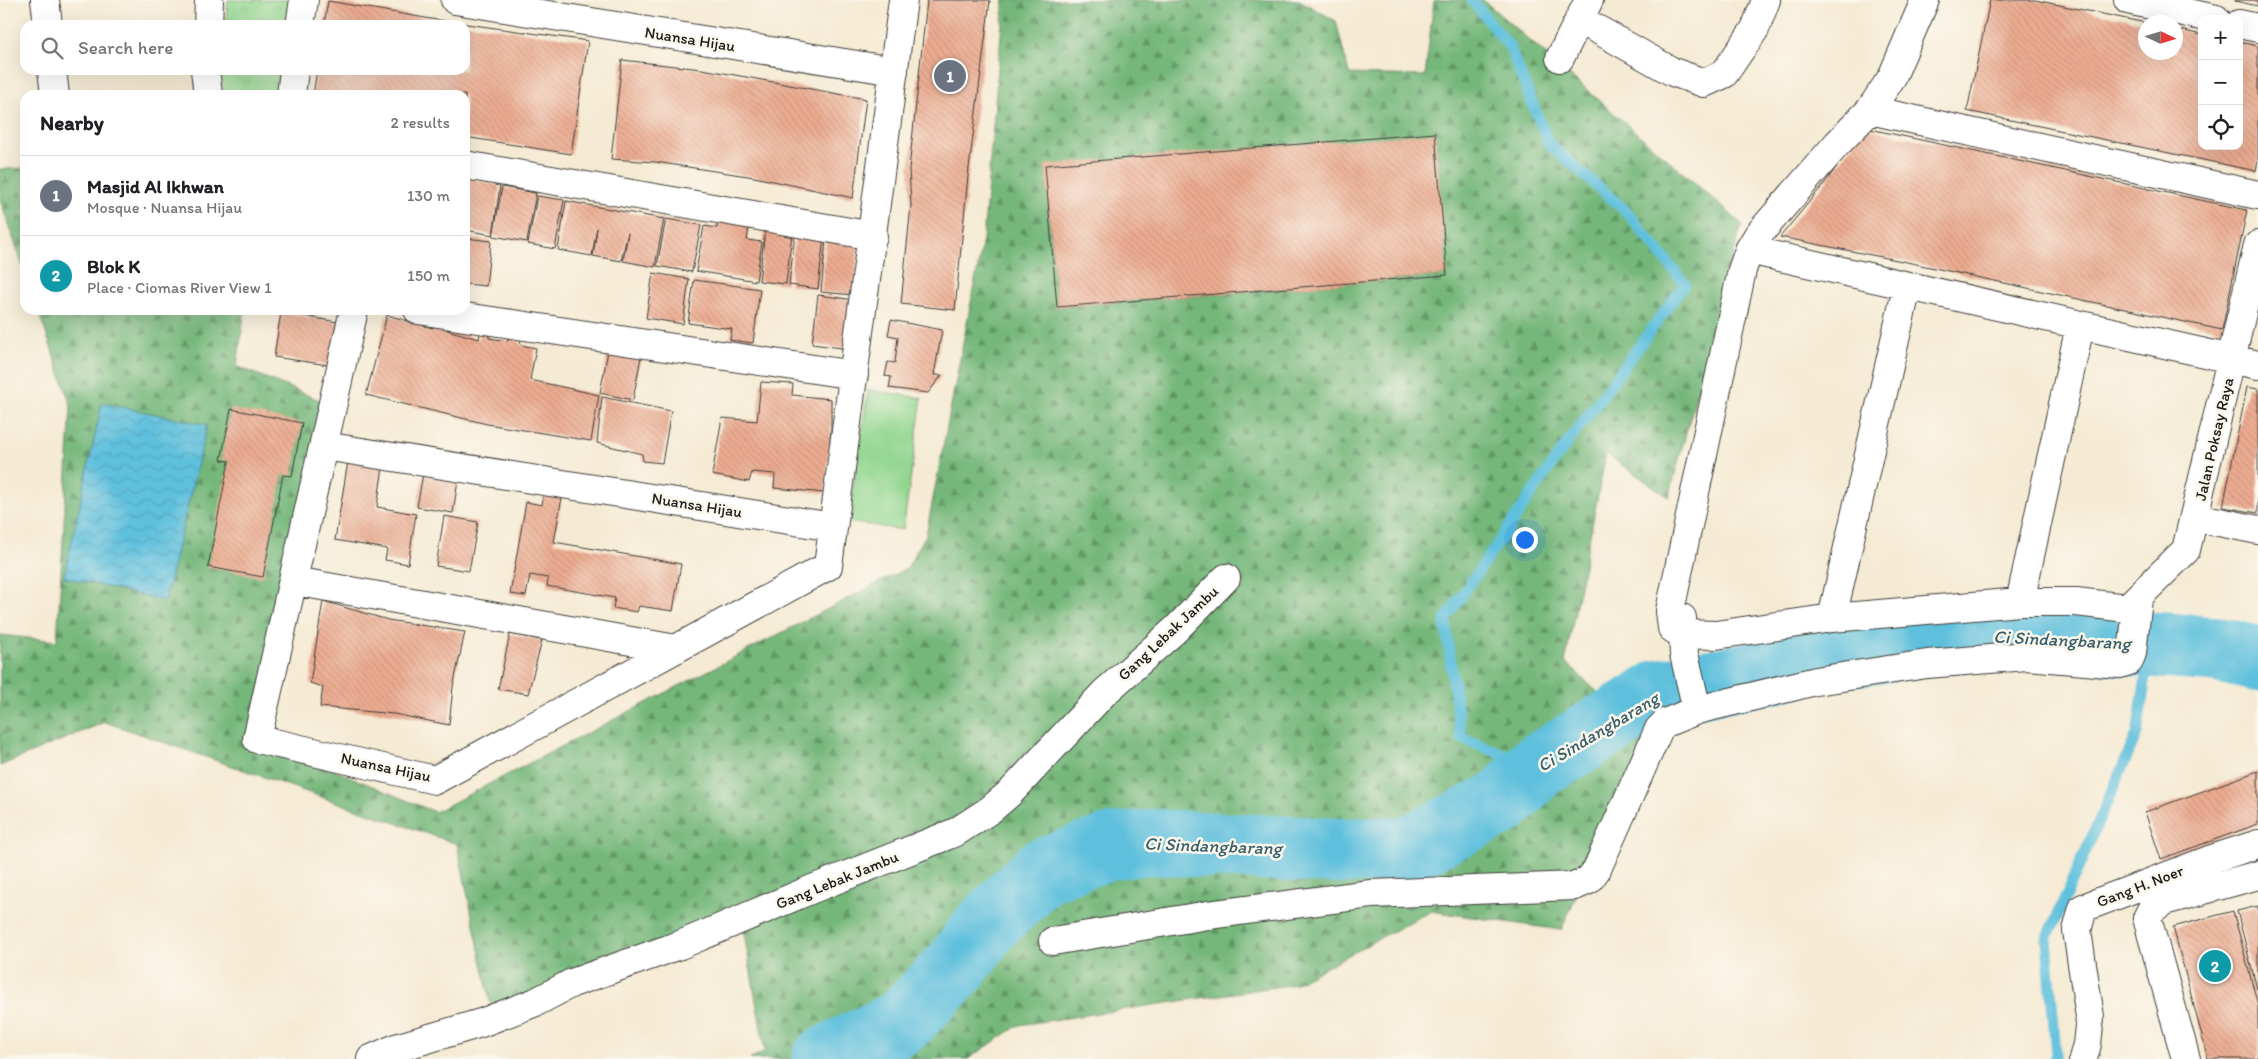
<!DOCTYPE html>
<meta charset="utf-8">
<style>
body{margin:0;font-family:Itim,sans-serif;background:#f6f6f6;color:#202124}
.controls{position:absolute;right:15px;top:15px;display:grid;overflow:hidden;border-radius:10px;box-shadow:0 5px 20px #0002}
.controls button{width:45px;height:45px;display:grid;place-items:center;padding:0;border:0;border-bottom:1px solid #e0e0e0;background:#fff;color:#202124;font:25px sans-serif}
.compass{position:absolute;left:2138px;top:15px;width:45px;height:45px;border-radius:50%;background:#fff;box-shadow:0 5px 20px #0002;rotate:94deg}
.you{position:absolute;left:1524px;top:539px;width:18px;height:18px;margin:-12px;border:4px solid #fff;border-radius:50%;background:#1a73e8;box-shadow:0 0 0 8px #1a73e833}
.badge{display:grid;place-items:center;width:32px;height:32px;border-radius:50%;background:#ea580c;color:#fff;font-size:16px;font-weight:700}
.pin{position:absolute;translate:-50% -50%;border:2px solid #fff;box-shadow:0 1px 5px #0006}
.list{margin:0;padding:0;list-style:none}
h2{display:flex;justify-content:space-between;align-items:center;height:65px;margin:0;padding:0 20px;font-size:21px}
h2 small{font-size:16px;font-weight:400;color:#757577}
.list li{display:grid;grid-template-columns:32px 1fr auto;gap:15px;align-items:center;box-sizing:border-box;height:80px;padding:0 20px;border-top:1px solid #e0e0e0}
.list b{display:block;font-size:19px;white-space:nowrap}
.list p{margin:0;font-size:16px;white-space:nowrap;color:#757577}
.list em{font-size:16px;font-style:normal;color:#757577}
.icon{flex:none;width:28px;height:28px;fill:none;stroke:currentColor;stroke-width:2;stroke-linecap:round;stroke-linejoin:round}
.map{position:relative;flex:none;width:2258px;height:1059px;overflow:hidden}
.search{position:absolute;background:#fff;box-shadow:0 5px 20px #0002;left:20px;top:20px;width:450px;height:55px;display:flex;align-items:center;gap:12px;box-sizing:border-box;padding:0 18px;border-radius:15px;color:#757577;font-size:19px}
.panel{position:absolute;background:#fff;box-shadow:0 5px 20px #0002;left:20px;top:90px;width:450px;height:225px;border-radius:15px}
.map>svg:first-child{display:block}
</style>
<div class="map">
<svg width="2258" height="1059" viewBox="0 0 2258 1059">
<defs>
<pattern id="grass-tufts" width="24" height="20" patternUnits="userSpaceOnUse" patternTransform="scale(1.25)"><rect width="24" height="20" fill="#91d68f"/><path d="M3 7l-1-3M5 7V3M7 7l1-3M15 17l-1-3M17 17v-4M19 17l1-3" fill="none" stroke="#7cb77b"/></pattern>
<pattern id="forest-firs" width="22" height="20" patternUnits="userSpaceOnUse" patternTransform="scale(1.25)"><rect width="22" height="20" fill="#74b77a"/><path d="M5 1l3.5 6h-7zM16 11l3.5 6h-7z" fill="#5e9463"/></pattern>
<pattern id="water-waves" width="16" height="10" patternUnits="userSpaceOnUse" patternTransform="scale(1.25)"><rect width="16" height="10" fill="#5fc0dd"/><path d="M0 5q4-4 8 0t8 0" fill="none" stroke="#52a4bd"/></pattern>
<pattern id="building-back-hatch" width="6" height="6" patternUnits="userSpaceOnUse" patternTransform="scale(1.25)"><rect width="6" height="6" fill="#ecac91"/><path d="M-1 5l2 2M0 0l6 6M5-1l2 2" fill="none" stroke="#ca937c"/></pattern>
</defs>
<rect width="100%" height="100%" fill="#fbf7ec"/>
<filter id="ink" filterUnits="userSpaceOnUse"><feTurbulence type="fractalNoise" baseFrequency=".02" numOctaves="2"/><feDisplacementMap in="SourceGraphic" scale="10" xChannelSelector="R" yChannelSelector="G"/><feConvolveMatrix kernelMatrix="1 2 1 2 8 2 1 2 1" color-interpolation-filters="sRGB"/></filter>
<filter id="wash" filterUnits="userSpaceOnUse"><feTurbulence type="fractalNoise" baseFrequency=".0096" numOctaves="4" result="noise"/><feDisplacementMap in="SourceGraphic" scale="20" xChannelSelector="R" yChannelSelector="G"/><feGaussianBlur stdDeviation="1.12" result="paint"/><feColorMatrix in="noise" values="0 0 0 0 0 0 0 0 0 0 0 0 0 0 0 0 0 1.4 0 .05"/><feComposite in="paint" operator="in"/></filter>
<g filter="url(#wash)">
<rect width="100%" height="100%" fill="#f5ead3"/>
<path fill="url(#grass-tufts)" stroke="#567956" d="M228 0H291L288 25H225Z
M220 70H282L279 95H224Z"/>
<path fill="url(#forest-firs)" stroke="#486a4b" fill-rule="evenodd" d="M1004 0H1299L1336 21 1349 74 1425 76 1434 0H1483L1742 224 1669 497 1606 454 1565 662 1647 738 1561 930 1430 911 1295 984 1019 1025 968 1059H750L765 1051 743 928 492 1011 457 844 105 722 0 766V635L57 641 71 405 38 310H245L237 366 329 404 249 735 435 812 907 568 926 535 983 240ZM1045 166 1447 275 1057 307Z
M25 168V272L0 200V169Z"/>
<path fill="#91d68f" stroke="#567956" d="M868 390 922 398 903 530 848 522Z"/>
<path fill="url(#water-waves)" stroke="#3e6e7c" d="M102 403 207 425 165 601 64 577Z"/>
<g fill="none" stroke-linecap="round" stroke-linejoin="round">
<path stroke="#5fc0dd" stroke-width="11" d="M1472 0 1509 46 1549 144 1627 212 1685 284 1555 460 1445 620 1461 738 1537 767
M2054 1059 2056 1054 2047 939 2137 734 2151 644"/>
<path stroke="#5fc0dd" stroke-width="66" d="M825 1059 902 1022 954 969 984 928 1042 871 1108 847 1152 842 1340 851 1408 849 1501 803 1537 767 1661 692 1770 671 1826 657 2002 634 2213 649 2258 659"/>
</g>
<g id="blocks">
<path fill="url(#building-back-hatch)" d="M927 0H990L968 176 955 310 901 304 911 205 909 169Z
M1990 0H2035L2146 23V52H2176V29L2202 35V146H2239V42L2258 46V161L2256 171 1967 111Z
M2235 0H2258V6L2235 1Z
M328 1 431 19 588 41 571 154 465 137V95H313L317 70H465V25H324Z
M622 60 702 69 866 99 853 198 754 177 655 162 611 159Z
M1865 128 2247 210 2222 330 1902 261 1780 237 1824 184Z
M1435 133 1447 275 1057 307 1045 165Z
M465 177 500 186 493 235 465 230Z
M502 187 536 193 527 242 493 236Z
M537 196 564 200 555 249 528 244Z
M566 201 664 219 655 267 623 261 628 233 621 261 593 256 597 228 592 256 558 250Z
M719 216 750 221 747 240 762 242 756 281 696 271 704 226 717 228Z
M666 219 701 225 692 272 657 266Z
M765 230 792 234 786 284 759 281Z
M795 234 824 237 818 289 789 285Z
M465 238 491 241 486 286 465 284Z
M826 239 859 242 854 295 821 292Z
M653 273 689 279 683 324 646 318Z
M694 280 760 289 753 343 730 340 732 329 688 323Z
M818 295 855 300 849 349 812 344Z
M281 312 343 323 335 366 274 357Z
M387 315 433 328 435 320 449 323 447 330 479 339 481 328 488 330 489 338 508 341 509 333 519 335 521 345 536 348 530 380 599 395 591 441 487 424 366 395Z
M891 320 942 330 934 375H942L928 393 889 388 891 377 885 376 888 362 895 363 898 337 888 335Z
M608 351 641 357 633 400 600 393Z
M761 382 793 384 792 395 831 399V429L825 493 774 488 775 474 752 472 749 482 712 475 722 418 757 421Z
M2247 387 2258 389V513L2223 507Z
M602 397 671 411 662 463 643 461 642 454 597 443Z
M231 409 302 423 292 476 283 475 263 577 208 567 229 461 221 460Z
M348 461 383 467 377 507 416 514 408 564 385 560 387 549 335 540Z
M423 474 458 480 453 513 417 507Z
M544 494 562 497 554 542 681 564 673 611 639 606 637 612 613 608 615 598 547 586 548 578 530 575 526 596 510 594 526 502 542 505Z
M444 516 478 522 469 571 436 566Z
M323 601 388 620 465 632 453 687 449 725 394 714 320 707 323 687 310 683Z
M510 634 542 640 528 694 498 689Z
M2258 771V824L2161 859 2145 812Z
M2258 906V989H2257L2237 911Z
M2233 911 2258 1005V1059H2208L2173 927Z"/>
</g>
</g>
<g filter="url(#ink)">
<use href="#blocks" fill-opacity="0" stroke="#3d3b37" stroke-width="1"/>
<g fill="none" stroke-linecap="round" stroke-linejoin="round">
<g stroke="#3d3b37" stroke-width="30">
<path id="street" d="M45 0 48 25
M455 0 894 71
M1925 0 1892 77 1870 110 1837 144 1758 235 1749 250 1742 270 1670 611 1672 628 1681 634 1716 635 1832 618 2020 602H2076L2127 608 2138 599
M2128 0 2216 19
M1579 19 1673 72 1704 83 1724 74 1755 29 1766 0
M2239 24 2258 28
M208 25 209 0
M300 25 304 0
M1560 58 1589 0
M52 70 55 95
M205 70 208 95
M291 95 294 70
M1870 110 2258 195
M465 165 873 236
M1749 250 2258 365
M354 310 257 739 435 780 828 566 903 0
M418 310 854 375
M324 446 833 527
M2195 517 2258 530
M294 581 676 649
M2020 602 2080 326
M2127 608 2186 550 2258 245
M1832 618 1907 287
M1697 710 1816 681 1927 664 2027 656 2120 664 2129 661 2132 653 2138 599
M1053 941 1208 915 1371 894 1575 886 1589 880 1597 869 1659 729 1665 723 1697 710 1684 654 1682 618
M371 1059 396 1048 481 1023 536 1002 572 983 680 945 810 890 956 832 990 810 1011 792 1104 693 1175 630 1226 578
M2083 1059 2087 1044 2090 1017 2077 931 2083 908 2209 860 2258 844
M2186 1059 2147 918 2151 910 2164 901 2258 875"/>
</g>
<use href="#street" stroke="#fff" stroke-width="28"/>
</g>
</g>
<g text-anchor="middle" dominant-baseline="central" stroke-width="5" stroke-linejoin="round" paint-order="stroke">
<g font-size="16" fill="#1c1c1c" stroke="#fbf7ec">
<text transform="translate(690 39) rotate(9)">Nuansa Hijau</text>
<text transform="translate(2214 439) rotate(-77)">Jalan Poksay Raya</text>
<text transform="translate(697 505) rotate(9)">Nuansa Hijau</text>
<text transform="translate(1168 633) rotate(-43)">Gang Lebak Jambu</text>
<text transform="translate(386 767) rotate(12)">Nuansa Hijau</text>
<text transform="translate(837 880) rotate(-22)">Gang Lebak Jambu</text>
<text transform="translate(2140 886) rotate(-21)">Gang H. Noer</text>
</g>
<g font-size="18" font-style="italic" fill="#375e69" stroke="#fbf7ec">
<text transform="translate(2062 640) rotate(3)">Ci Sindangbarang</text>
<text transform="translate(1598 732) rotate(-31)">Ci Sindangbarang</text>
<text transform="translate(1213 846) rotate(2)">Ci Sindangbarang</text>
</g>
</g>
</svg>
<div class="controls">
<button>+</button>
<button>−</button>
<button><svg class="icon" aria-label="locate" viewBox="0 0 24 24"><circle cx="12" cy="12" r="6"/><path d="M12 2v4M12 18v4M2 12h4M18 12h4"/></svg></button>
</div>
<svg class="compass" viewBox="-18 -18 36 36"><path d="M0-13l5 13h-10z" fill="#e53935"/><path d="M0 13l5-13h-10z" fill="#757577"/></svg>
<div class="you"></div>
<div class="pin badge" style="left:950px;top:76px;background:#6b7280">1</div>
<div class="pin badge" style="left:2215px;top:966px;background:#0f9aa8">2</div>
<div class="search"><svg class="icon" aria-label="search" viewBox="0 0 24 24"><circle cx="10" cy="10" r="6"/><path d="M15 15l6 6"/></svg>Search here</div>
<section class="panel">
<h2>Nearby<small>2 results</small></h2>
<ul class="list">
<li><span class="badge" style="background:#6b7280">1</span><div><b>Masjid Al Ikhwan</b><p>Mosque · Nuansa Hijau</p></div><em>130 m</em></li>
<li><span class="badge" style="background:#0f9aa8">2</span><div><b>Blok K</b><p>Place · Ciomas River View 1</p></div><em>150 m</em></li>
</ul>
</section>
</div>
